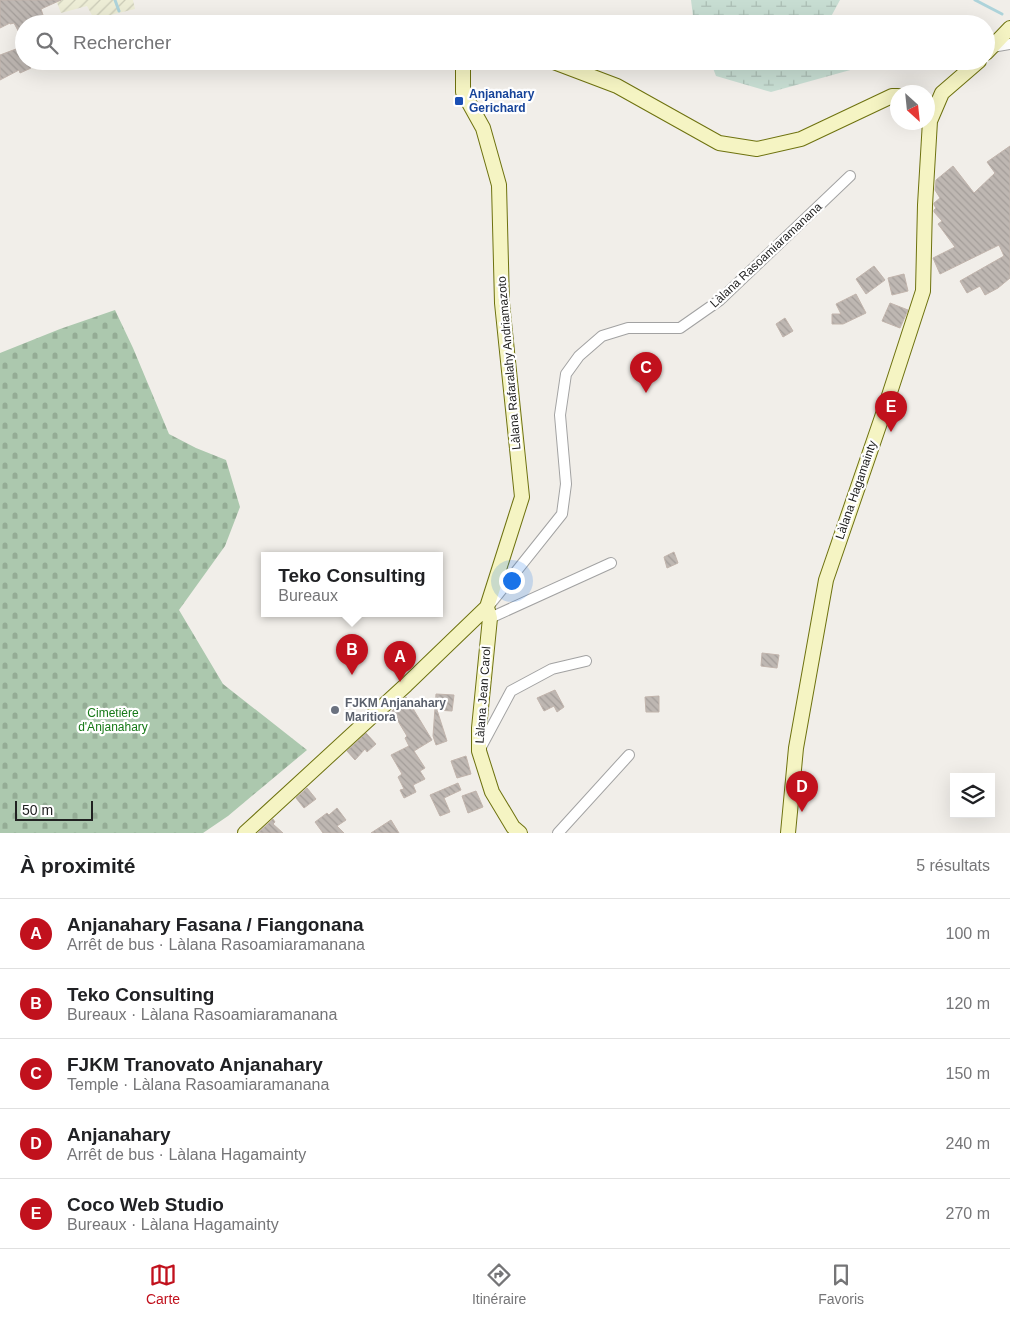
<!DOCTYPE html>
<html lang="fr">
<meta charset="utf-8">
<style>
body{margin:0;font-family:Helvetica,sans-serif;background:#f2f2f2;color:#202124}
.controls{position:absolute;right:15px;bottom:15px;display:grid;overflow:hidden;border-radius:0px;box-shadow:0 5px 20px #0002}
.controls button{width:45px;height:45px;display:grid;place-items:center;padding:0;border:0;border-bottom:1px solid #e0e0e0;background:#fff;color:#202124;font:25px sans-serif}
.compass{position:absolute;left:890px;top:85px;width:45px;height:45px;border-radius:50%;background:#fff;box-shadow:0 5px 20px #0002;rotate:153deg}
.scale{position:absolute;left:15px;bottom:12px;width:78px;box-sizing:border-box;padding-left:5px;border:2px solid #212121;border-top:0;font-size:14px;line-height:18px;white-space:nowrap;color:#212121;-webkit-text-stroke:4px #fff;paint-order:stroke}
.you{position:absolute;left:511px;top:580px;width:18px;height:18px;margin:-12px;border:4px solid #fff;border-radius:50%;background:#1a73e8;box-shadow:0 0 0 8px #1a73e833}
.badge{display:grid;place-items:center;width:32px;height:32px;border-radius:50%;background:#c1111d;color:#fff;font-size:16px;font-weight:700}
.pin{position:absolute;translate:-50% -41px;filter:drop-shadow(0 1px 2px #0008)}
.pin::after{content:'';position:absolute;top:26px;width:18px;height:15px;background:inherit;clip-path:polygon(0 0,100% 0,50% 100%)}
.popup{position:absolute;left:261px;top:552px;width:182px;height:65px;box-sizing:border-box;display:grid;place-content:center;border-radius:0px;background:#fff;filter:drop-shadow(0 1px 4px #0005);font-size:16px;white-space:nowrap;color:#757577}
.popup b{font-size:19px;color:#202124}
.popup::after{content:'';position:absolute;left:50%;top:100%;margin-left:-10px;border:10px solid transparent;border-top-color:#fff}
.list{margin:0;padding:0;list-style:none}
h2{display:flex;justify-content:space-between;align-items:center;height:65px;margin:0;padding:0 20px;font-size:21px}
h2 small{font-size:16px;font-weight:400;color:#757577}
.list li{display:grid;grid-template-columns:32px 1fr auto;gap:15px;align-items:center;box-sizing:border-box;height:70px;padding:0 20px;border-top:1px solid #e0e0e0}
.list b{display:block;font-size:19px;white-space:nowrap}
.list p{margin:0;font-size:16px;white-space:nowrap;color:#757577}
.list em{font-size:16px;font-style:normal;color:#757577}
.icon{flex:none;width:28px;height:28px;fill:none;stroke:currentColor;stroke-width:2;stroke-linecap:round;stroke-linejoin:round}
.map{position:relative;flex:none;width:1010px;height:833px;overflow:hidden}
.search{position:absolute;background:#fff;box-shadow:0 5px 20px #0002;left:15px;right:15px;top:15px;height:55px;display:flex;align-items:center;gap:12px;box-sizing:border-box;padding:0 18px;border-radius:28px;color:#757577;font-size:19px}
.sheet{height:415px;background:#fff}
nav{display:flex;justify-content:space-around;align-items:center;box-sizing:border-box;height:70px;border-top:1px solid #e0e0e0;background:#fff;font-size:14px;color:#757577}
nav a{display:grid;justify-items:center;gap:2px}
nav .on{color:#c1111d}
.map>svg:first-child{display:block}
</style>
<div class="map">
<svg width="1010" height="833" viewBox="0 0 1010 833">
<defs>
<pattern id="farmland-furrows" width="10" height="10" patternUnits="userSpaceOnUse" patternTransform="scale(1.25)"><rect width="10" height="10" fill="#ededd6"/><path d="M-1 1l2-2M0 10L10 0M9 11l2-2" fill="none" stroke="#cbcbb7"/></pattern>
<pattern id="wetland-marsh" width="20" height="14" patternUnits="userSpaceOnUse" patternTransform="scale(1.25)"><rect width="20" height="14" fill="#c7ddd2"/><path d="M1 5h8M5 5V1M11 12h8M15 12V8" fill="none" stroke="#abbdb4"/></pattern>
<pattern id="cemetery-stones" width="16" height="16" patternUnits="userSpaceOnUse" patternTransform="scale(1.25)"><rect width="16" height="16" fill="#acc8ae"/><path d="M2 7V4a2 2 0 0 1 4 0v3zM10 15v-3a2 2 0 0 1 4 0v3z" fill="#94ac95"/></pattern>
<pattern id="building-back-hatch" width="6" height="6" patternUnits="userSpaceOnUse" patternTransform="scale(1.25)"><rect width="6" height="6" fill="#beb7b2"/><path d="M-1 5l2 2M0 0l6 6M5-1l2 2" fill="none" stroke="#a39d99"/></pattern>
</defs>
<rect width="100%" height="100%" fill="#f1eee9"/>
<path fill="url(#farmland-furrows)" d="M56 0H133L135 9 94 19 87 6 61 13Z"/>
<path fill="url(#wetland-marsh)" d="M691 0H840L827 24H694Z
M712 61H867L872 64 771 92 716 76 711 63Z"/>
<path fill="url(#cemetery-stones)" d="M115 310 133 348 169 434 196 448 226 460 240 507 225 546 179 610 223 684 307 750 228 816 203 833H0V353L60 329Z"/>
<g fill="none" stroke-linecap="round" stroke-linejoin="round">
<path stroke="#add3da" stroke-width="3" d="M115 0 119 11
M975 0 1002 14"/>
</g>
<path fill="url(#building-back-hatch)" stroke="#c1b4ac" d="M0 0H61L41 9 46 24H24V42L14 23 10 24V23L0 28Z
M24 46V61H28L31 68 20 73 19 70 0 80V55Z
M1010 146V278L998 288 985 295 980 286 967 293 960 281 1004 256 999 245 940 274 933 258 955 247 938 224 942 221 934 212V210L936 208 934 205V203L940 198 935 190 936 180 953 166 974 193 995 173 987 162Z
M874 266 885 280 866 294 856 279Z
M904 274 908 291 892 295 888 278Z
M856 294 866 313 843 324H832V314H841L836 304Z
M890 303 908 310 900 328 882 321Z
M785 318 793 331 783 337 776 324Z
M674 552 678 563 667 568 664 557Z
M762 653 779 655 777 668 761 666Z
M555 690 564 707 557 712 554 706 544 711 537 698Z
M436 694 454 695 452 711 437 710 447 741 436 745 433 736Z
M659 696V712H646L645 697Z
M406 697 432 740 414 751 425 768 420 771 425 779 413 785 416 792 404 798 400 790 404 789 398 777 402 774 391 755 409 746 405 738 407 736 392 711Z
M366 733 376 744 367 752 365 749 355 760 347 751Z
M466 756 471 774 457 778 451 761Z
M458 783 461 790 444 798 450 812 440 816 430 795Z
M307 788 316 799 304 808 296 798Z
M476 791 483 807 468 813 462 796Z
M337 808 346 820 337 826 344 833H323L315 822 327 813 329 815Z
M273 819 275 822 273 824 283 833H258Z
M391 820 399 833H371Z"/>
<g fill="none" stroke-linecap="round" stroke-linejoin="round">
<g stroke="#a2a2a2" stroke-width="12">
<path id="minor" d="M992 47 1010 44
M491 603 562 514 566 484 560 415 566 374 579 356 602 336 628 328H680L720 300 850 176
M490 618 611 563
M480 749 511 691 552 669 586 661
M558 833 629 755"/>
</g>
<g stroke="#6e720f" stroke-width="16">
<path id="secondary" d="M986 53 1010 28
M551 61 617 86 719 143 757 149 801 139 892 96H898
M487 607 490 618 479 728V751L492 792 513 827 520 833
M245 833 406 685 487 607 522 497 502 303 499 185 483 128 463 92V64L464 61
M788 833 796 748 826 580 882 417 923 291 925 205 930 121 942 93 979 61"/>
</g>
<use href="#minor" stroke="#fff" stroke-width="10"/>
<use href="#secondary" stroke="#f5f4c3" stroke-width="14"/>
</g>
<rect fill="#1a4fb4" stroke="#fff" stroke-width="2" x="454" y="96" width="10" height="10" rx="2.5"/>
<circle fill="#6b7280" stroke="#fff" stroke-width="2" cx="335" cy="710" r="5"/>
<g text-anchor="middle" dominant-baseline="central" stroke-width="4.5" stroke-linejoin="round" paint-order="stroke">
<g font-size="12" font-weight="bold" fill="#164399" stroke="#fff" text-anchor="start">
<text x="469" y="94">Anjanahary<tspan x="469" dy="14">Gerichard</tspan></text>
</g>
<g font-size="12" fill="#212121" stroke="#fff">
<text transform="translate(766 255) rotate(-43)">Làlana Rasoamiaramanana</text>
<text transform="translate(509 363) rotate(-95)">Làlana Rafaralahy Andriamazoto</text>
<text transform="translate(856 490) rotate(-71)">Làlana Hagamainty</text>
<text transform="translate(483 695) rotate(-86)">Làlana Jean Carol</text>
</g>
<g font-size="12" font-weight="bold" fill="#5b616d" stroke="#fff" text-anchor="start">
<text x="345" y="703">FJKM Anjanahary<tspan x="345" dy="14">Maritiora</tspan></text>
</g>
<g font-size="12" fill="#167917" stroke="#fff">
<text x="113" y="713">Cimetière<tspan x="113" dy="14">d'Anjanahary</tspan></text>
</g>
</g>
</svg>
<div class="controls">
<button><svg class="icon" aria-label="layers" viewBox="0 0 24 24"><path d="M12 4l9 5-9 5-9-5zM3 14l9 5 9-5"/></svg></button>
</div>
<svg class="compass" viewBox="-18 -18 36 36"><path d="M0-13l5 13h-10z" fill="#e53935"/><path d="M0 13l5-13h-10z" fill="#757577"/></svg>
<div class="scale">50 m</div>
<div class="you"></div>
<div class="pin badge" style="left:400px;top:682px">A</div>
<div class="pin badge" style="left:352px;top:675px">B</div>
<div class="popup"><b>Teko Consulting</b>Bureaux</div>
<div class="pin badge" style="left:646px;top:393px">C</div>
<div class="pin badge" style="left:802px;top:812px">D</div>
<div class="pin badge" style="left:891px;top:432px">E</div>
<div class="search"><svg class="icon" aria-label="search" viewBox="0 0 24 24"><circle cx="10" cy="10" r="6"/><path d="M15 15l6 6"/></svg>Rechercher</div>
</div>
<section class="sheet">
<h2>À proximité<small>5 résultats</small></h2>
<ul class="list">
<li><span class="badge">A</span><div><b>Anjanahary Fasana / Fiangonana</b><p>Arrêt de bus · Làlana Rasoamiaramanana</p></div><em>100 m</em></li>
<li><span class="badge">B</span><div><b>Teko Consulting</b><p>Bureaux · Làlana Rasoamiaramanana</p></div><em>120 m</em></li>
<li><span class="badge">C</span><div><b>FJKM Tranovato Anjanahary</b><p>Temple · Làlana Rasoamiaramanana</p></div><em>150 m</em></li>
<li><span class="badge">D</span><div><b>Anjanahary</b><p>Arrêt de bus · Làlana Hagamainty</p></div><em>240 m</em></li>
<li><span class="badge">E</span><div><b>Coco Web Studio</b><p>Bureaux · Làlana Hagamainty</p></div><em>270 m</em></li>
</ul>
</section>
<nav>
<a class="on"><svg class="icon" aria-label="map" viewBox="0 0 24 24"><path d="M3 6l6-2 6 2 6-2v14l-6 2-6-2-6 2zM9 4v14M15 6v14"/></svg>Carte</a>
<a><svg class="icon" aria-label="directions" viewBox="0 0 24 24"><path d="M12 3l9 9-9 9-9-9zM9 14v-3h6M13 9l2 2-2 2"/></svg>Itinéraire</a>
<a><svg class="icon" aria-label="saved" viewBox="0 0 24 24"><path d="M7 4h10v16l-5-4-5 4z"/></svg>Favoris</a>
</nav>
